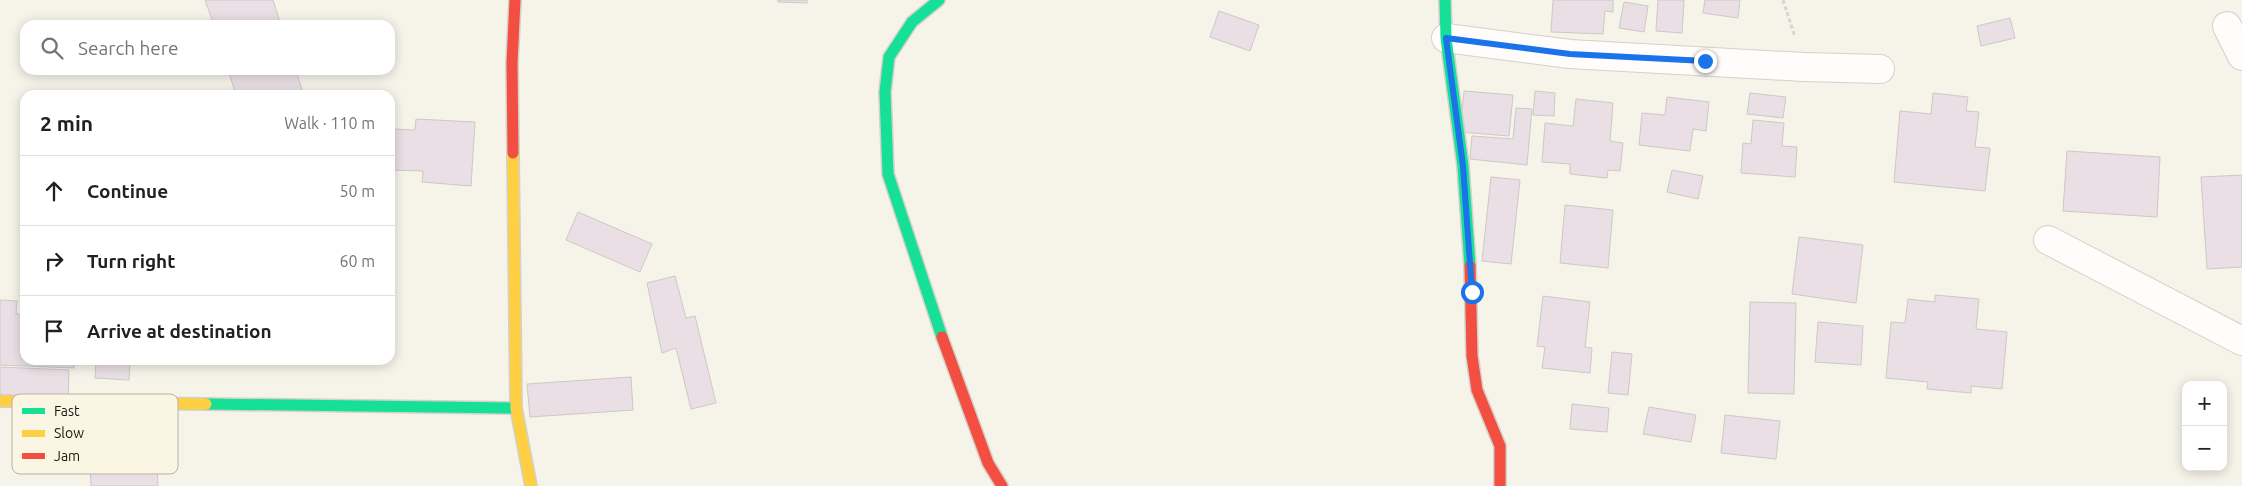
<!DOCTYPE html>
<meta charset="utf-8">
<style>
body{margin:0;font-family:Ubuntu,sans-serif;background:#f2f2f2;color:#202124}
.controls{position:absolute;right:15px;bottom:15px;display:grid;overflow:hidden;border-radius:10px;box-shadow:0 2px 12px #0003}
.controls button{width:45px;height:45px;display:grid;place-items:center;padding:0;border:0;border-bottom:1px solid #e0e0e0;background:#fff;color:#202124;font:25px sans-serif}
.stop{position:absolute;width:15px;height:15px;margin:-11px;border:4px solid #1a73e8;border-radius:50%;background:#fff}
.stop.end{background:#1a73e8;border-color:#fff;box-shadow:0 1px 5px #0008}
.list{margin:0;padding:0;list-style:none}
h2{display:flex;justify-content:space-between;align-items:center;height:65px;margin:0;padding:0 20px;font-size:21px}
h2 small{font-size:16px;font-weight:400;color:#757577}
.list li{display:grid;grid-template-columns:32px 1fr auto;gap:15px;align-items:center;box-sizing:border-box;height:70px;padding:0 20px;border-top:1px solid #e0e0e0}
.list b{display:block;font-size:19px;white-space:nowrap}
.list em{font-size:16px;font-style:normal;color:#757577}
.icon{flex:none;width:28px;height:28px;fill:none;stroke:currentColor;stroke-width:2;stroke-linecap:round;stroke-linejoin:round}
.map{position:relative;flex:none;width:2242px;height:486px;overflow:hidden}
.search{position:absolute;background:#fff;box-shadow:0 2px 12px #0003;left:20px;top:20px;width:375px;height:55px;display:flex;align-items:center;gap:12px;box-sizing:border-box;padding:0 18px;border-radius:15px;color:#757577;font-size:19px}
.panel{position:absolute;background:#fff;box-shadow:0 2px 12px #0003;left:20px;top:90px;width:375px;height:275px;border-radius:15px}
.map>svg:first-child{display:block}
</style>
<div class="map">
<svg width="2242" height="486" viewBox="0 0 2242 486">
<rect width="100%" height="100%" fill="#f6f3e9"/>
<path fill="#e9dfe5" stroke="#ccc9c6" d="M205 0H273L281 25H214Z
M778 0H807V3L778 2Z
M1553 0H1613V12L1605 11 1603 34 1551 32Z
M1658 0H1684L1682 33 1656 31Z
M1705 0H1740L1738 18 1703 13Z
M1624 2 1648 6 1644 32 1619 28Z
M1219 11 1259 25 1250 51 1210 37Z
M2010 18 2015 38 1981 46 1977 26Z
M228 70H296L302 90 287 95H236Z
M1464 91 1513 95 1509 136 1460 132Z
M1535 91 1555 93 1554 116 1533 115Z
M1750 93 1786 97 1783 118 1747 114Z
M1933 93 1968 97 1966 111 1979 112 1975 147 1990 148 1985 191 1894 182 1900 111 1931 114Z
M1667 97 1709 102 1706 131 1693 129 1690 151 1639 145 1642 113 1665 115Z
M1576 99 1613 103 1610 141 1623 143 1620 171 1608 170 1607 178 1570 174V164L1542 162 1545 123 1573 126Z
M1516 108 1532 109 1527 165 1470 159 1472 136 1513 139Z
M416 119 475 122 471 186 422 182 423 171 391 170 393 129 415 130Z
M1753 120 1784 123 1782 146 1797 147 1795 177 1741 173 1743 143 1751 144Z
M2067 151 2160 157 2157 217 2063 211Z
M1672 170 1703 176 1698 199 1667 192Z
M2242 175V267L2207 269 2201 177Z
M1491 177 1520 180 1511 264 1482 261Z
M1565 205 1613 210 1608 268 1560 263Z
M578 212 652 244 640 272 566 240Z
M1799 237 1863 245 1856 303 1792 294Z
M675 276 686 318 695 316 716 403 691 409 676 348 662 353 647 283Z
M1935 295 1979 299 1976 329 2007 332 2002 389 1971 386V393L1927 389 1928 382 1886 378 1891 322 1905 323 1908 299 1935 302Z
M1543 296 1590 302 1585 347 1592 348 1590 373 1542 368 1545 347 1537 346Z
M0 300 17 301 16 314H25V360H74V368L0 365Z
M1750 302 1796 303 1794 394 1748 393Z
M1818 322 1863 326 1861 365 1815 362Z
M1612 352 1632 354 1628 395 1608 393Z
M96 360H130L129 380 95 378Z
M0 367 69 370 68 400 0 397Z
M631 377 633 410 530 417 527 384Z
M1572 404 1609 408 1607 432 1570 429Z
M1649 407 1696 415 1691 442 1643 434Z
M1725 415 1780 421 1776 459 1721 453Z
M157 464 158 486H91L90 466Z"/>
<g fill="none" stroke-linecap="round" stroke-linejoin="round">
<g stroke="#d3d1c9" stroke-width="30">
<path id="street" d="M2227 26 2242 56
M1446 38 1570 54 1804 67 1880 69
M2048 240 2242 341"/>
</g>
<g stroke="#d3d1c9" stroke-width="14">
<path id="fast" d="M939 0 912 22 889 57 885 92 888 174 942 337
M1445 0 1446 38 1463 166 1470 266
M206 404 516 408"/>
</g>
<g stroke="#d3d1c9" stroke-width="14">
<path id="slow" d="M513 153 516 408 531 486
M0 401 206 404"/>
</g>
<g stroke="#d3d1c9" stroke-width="14">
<path id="jam" d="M513 153 512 63 515 0
M1470 266 1472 356 1477 390 1500 446V486
M942 337 988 463 1002 486"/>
</g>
<path stroke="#d7d5d2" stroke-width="3" stroke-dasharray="4 2.5" stroke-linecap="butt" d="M1783 0 1795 37"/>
<use href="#street" stroke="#fefdfc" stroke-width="28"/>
<use href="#fast" stroke="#16e098" stroke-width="11"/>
<use href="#slow" stroke="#ffcf43" stroke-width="11"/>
<use href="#jam" stroke="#f24e42" stroke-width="11"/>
</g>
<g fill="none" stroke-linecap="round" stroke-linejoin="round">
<path stroke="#1a73e8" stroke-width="6" d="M1472 292 1463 166 1446 38 1570 54 1705 61"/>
</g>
<rect x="12" y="394" width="166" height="80" rx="8" fill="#fbf6e4" stroke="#b7b2a4" stroke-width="1"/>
<rect x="22" y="408" width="23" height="6" fill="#16e098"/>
<rect x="22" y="430" width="23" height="7" fill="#ffcf43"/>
<rect x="22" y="453" width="23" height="6" fill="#f24e42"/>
<g font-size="14" fill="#17150f">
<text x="54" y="416">Fast</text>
<text x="54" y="438">Slow</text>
<text x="54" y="461">Jam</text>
</g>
</svg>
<div class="controls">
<button>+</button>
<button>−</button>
</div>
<div class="stop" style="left:1472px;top:292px"></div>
<div class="stop end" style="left:1705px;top:61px"></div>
<div class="search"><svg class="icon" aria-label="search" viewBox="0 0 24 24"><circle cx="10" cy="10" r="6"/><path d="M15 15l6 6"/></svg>Search here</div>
<section class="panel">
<h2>2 min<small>Walk · 110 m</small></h2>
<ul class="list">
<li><svg class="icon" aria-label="ahead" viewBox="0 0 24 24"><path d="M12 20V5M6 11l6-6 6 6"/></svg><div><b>Continue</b></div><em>50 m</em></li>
<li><svg class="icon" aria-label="right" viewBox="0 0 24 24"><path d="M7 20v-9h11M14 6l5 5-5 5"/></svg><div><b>Turn right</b></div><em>60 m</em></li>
<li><svg class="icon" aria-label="arrive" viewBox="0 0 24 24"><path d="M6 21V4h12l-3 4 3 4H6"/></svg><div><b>Arrive at destination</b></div></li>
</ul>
</section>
</div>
